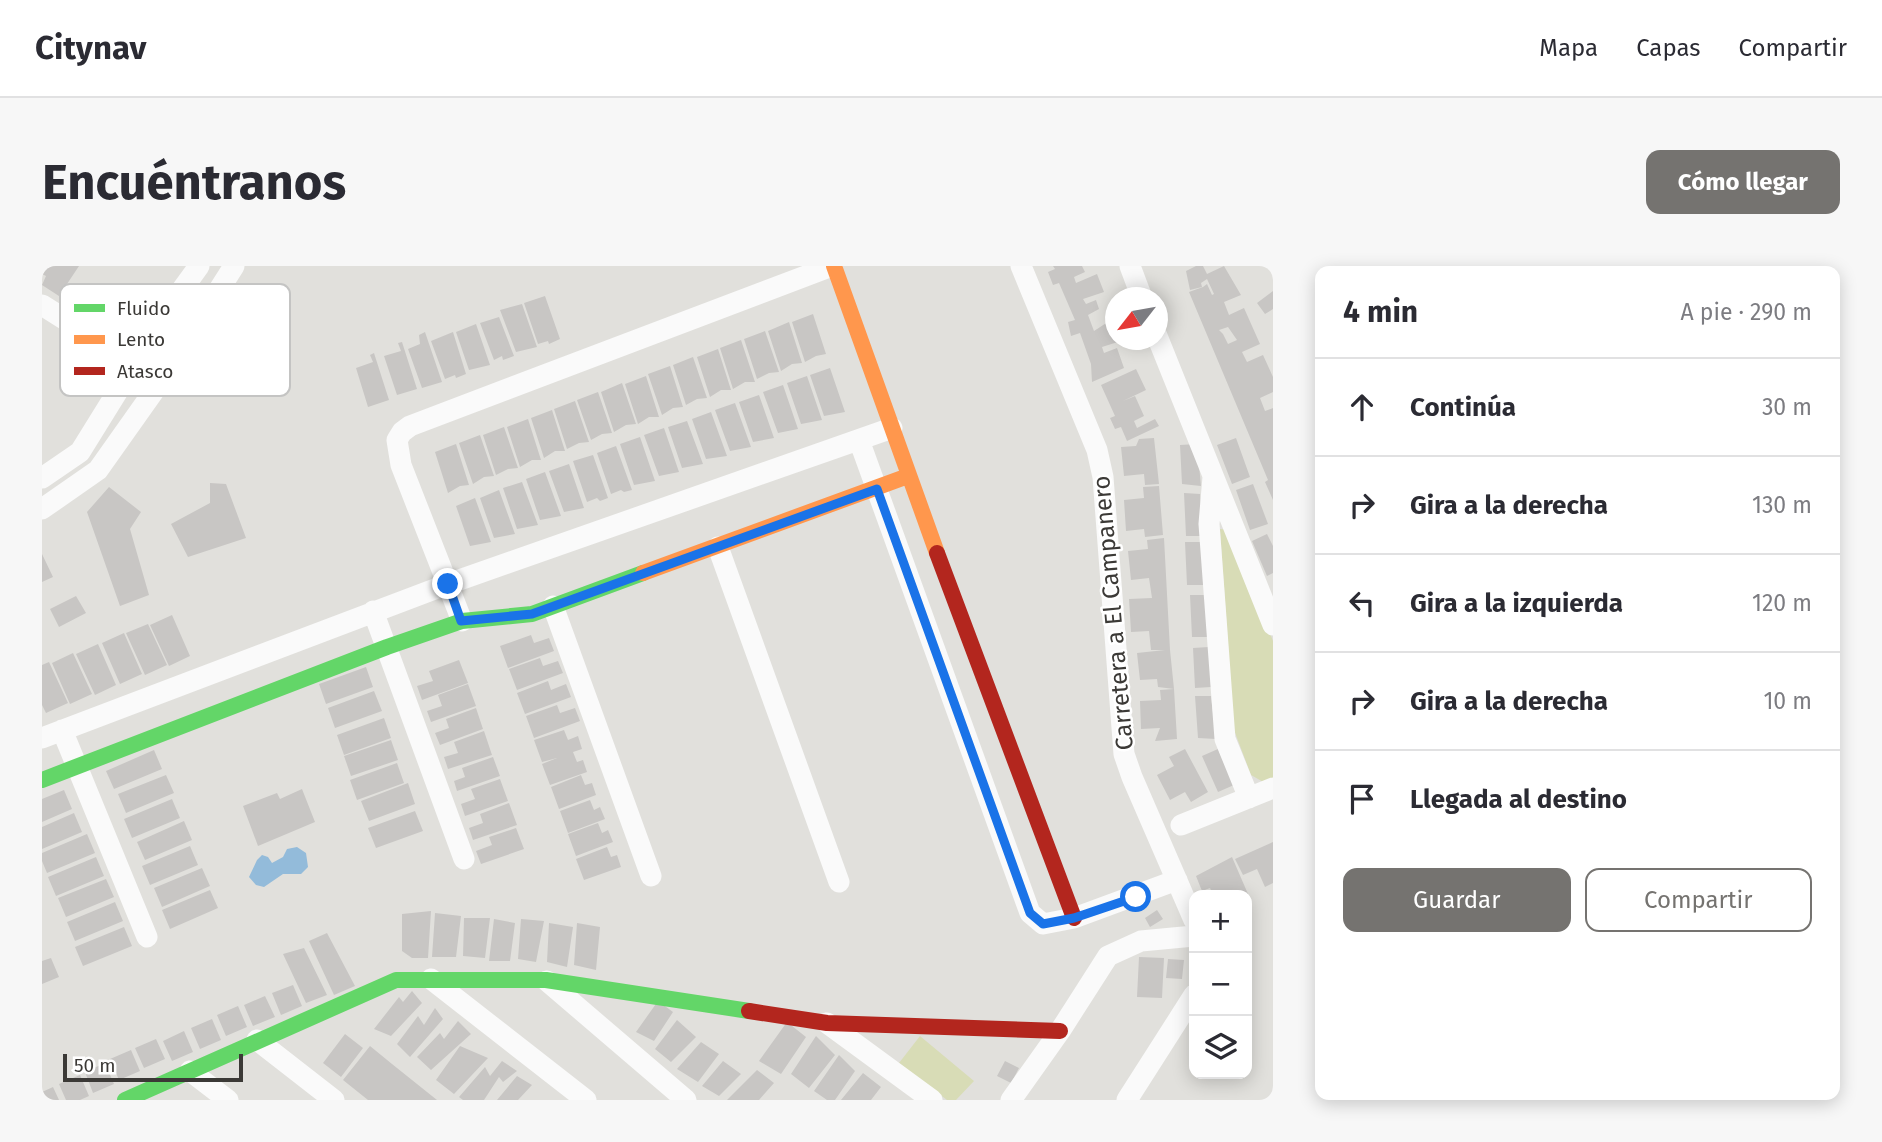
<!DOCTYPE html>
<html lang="es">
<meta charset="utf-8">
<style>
body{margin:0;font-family:"Fira Sans",sans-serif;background:#f7f7f7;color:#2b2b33}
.controls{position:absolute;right:21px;bottom:21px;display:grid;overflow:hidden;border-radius:14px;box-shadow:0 4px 18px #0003}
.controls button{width:63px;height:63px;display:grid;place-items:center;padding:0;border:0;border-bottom:2px solid #e1e1e2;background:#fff;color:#2b2b33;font:35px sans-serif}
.compass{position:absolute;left:1063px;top:21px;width:63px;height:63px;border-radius:50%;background:#fff;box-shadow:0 4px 18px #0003;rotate:239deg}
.scale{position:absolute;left:21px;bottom:18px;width:180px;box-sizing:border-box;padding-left:7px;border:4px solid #3b3936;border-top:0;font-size:19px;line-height:24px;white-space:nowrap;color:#3b3936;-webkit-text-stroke:5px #fff;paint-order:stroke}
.stop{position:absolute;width:21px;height:21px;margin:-16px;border:5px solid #1a73e8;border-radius:50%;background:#fff}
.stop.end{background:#1a73e8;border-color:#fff;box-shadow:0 2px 7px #0008}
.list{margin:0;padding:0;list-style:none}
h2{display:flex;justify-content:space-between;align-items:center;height:91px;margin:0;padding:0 28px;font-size:30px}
h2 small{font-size:23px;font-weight:400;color:#7c7c81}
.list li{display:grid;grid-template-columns:46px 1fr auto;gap:21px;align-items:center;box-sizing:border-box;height:98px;padding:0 28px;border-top:2px solid #e1e1e2}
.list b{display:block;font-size:26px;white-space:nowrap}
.list em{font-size:23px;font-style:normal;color:#7c7c81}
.actions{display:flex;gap:14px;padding:21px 28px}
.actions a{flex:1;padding:16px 0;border:2px solid #757370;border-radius:14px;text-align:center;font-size:24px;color:#757370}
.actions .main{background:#757370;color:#fff}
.icon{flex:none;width:38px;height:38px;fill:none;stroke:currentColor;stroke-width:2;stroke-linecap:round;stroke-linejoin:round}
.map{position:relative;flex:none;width:1231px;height:834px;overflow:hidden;border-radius:14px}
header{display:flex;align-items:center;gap:42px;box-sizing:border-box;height:98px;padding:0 35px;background:#fff;border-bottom:2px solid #e1e1e2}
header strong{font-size:33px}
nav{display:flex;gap:38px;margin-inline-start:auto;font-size:24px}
.intro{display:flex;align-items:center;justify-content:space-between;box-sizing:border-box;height:168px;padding:0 42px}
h1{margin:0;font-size:49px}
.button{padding:18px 32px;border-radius:14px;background:#757370;color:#fff;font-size:24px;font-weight:700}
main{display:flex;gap:42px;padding:0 42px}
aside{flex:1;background:#fff;border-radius:14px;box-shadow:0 4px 18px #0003}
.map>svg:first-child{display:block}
</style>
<header>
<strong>Citynav</strong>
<nav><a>Mapa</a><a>Capas</a><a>Compartir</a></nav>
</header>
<div class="intro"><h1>Encuéntranos</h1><a class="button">Cómo llegar</a></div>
<main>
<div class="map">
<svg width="1231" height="834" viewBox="0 0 1231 834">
<rect width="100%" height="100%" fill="#e1e0dc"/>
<path fill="#d8dcb6" d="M1178 263 1188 264 1231 375V514L1223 517 1209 509 1192 464Z
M878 770 932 815 914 834H905L857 797Z"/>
<path fill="#93bbda" d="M255 581 264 587 266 601 259 608H241L222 621 214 619 207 611 215 594 220 589 226 591 230 597 241 591 245 583Z"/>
<path fill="#c8c6c4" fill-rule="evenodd" d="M0 0H37L17 30 0 19 4 10 0 8Z
M1011 0H1040L1043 6 1032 11 1034 17 1055 8 1062 26 1041 33 1044 38 1054 34 1057 43 1046 49 1052 65 1072 52 1073 74H1082L1060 81 1062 87 1075 82 1082 102 1050 116 1049 98 1038 67 1029 70 1026 56 1033 54 1017 17 1011 19 1006 6 1013 3Z
M1154 0H1161L1165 8 1182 0 1199 29 1182 36 1187 49 1202 42 1218 78 1200 86 1205 96 1221 89 1231 111V126L1218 132 1223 145 1231 142V234L1223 216 1226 214 1147 26 1161 21 1165 18 1170 29 1172 28 1165 13 1159 17 1160 21 1148 24 1144 5ZM1186 61 1195 74 1186 78 1181 68 1177 64Z
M1231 25V43L1223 48 1215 37Z
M503 30 518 73 507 78 506 75 496 78 482 37Z
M480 38 495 81 474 86 458 44Z
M771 48 784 88 774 90 763 96 750 56Z
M457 51 472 90 461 94 460 90 452 94 438 57Z
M747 56 760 97 750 98 739 105 726 65Z
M434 58 448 99 427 104 414 66Z
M723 65 737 106 727 107 715 113 702 73Z
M383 66 400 116 380 122 366 83 378 78 377 69Z
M411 66 424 108 414 112 413 109 403 113 389 75Z
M699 74 713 116H703L691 123 678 82Z
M360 76 375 123 355 129 342 90 359 85 356 77Z
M676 83 689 124H679L668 131 655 91Z
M332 87 347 134 326 141 314 102 331 96 328 89Z
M651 91 665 132 655 133 644 139 631 99Z
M628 100 641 141 631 142 620 149 606 108Z
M788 102 803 146 782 150 768 109Z
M1094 103 1104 124 1081 135 1093 130 1102 150 1092 155 1095 162 1113 153 1117 160 1085 175 1079 161 1073 163 1068 152 1073 150 1059 119Z
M604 110 617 151H607L596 158 583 118Z
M765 110 780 154 759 158 745 117Z
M580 117 594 158 584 159 572 166 559 126Z
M741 119 756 163 736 167 721 126Z
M556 126 570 167 560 168 549 174 535 134Z
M717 129 732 172 711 176 697 136Z
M533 135 547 176 537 177 525 183 512 143Z
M693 137 709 181 688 185 673 144Z
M510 144 523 185H513L502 192 489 152Z
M669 146 685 190 664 193 650 153Z
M486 153 499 194H490L478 201 465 161Z
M645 155 661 198 640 202 626 161Z
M462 161 476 202 466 203 454 209 441 169Z
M622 162 637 206 617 210 602 169Z
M438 169 452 210 442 211 431 218 417 177Z
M598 171 613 215 592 219 578 178Z
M1112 172 1117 218 1103 219 1102 208 1082 210 1079 181 1094 180 1097 173Z
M1194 172 1208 211 1190 218 1175 179Z
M414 178 427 219 418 220 406 227 393 186Z
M1155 178 1159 220 1140 218 1138 179Z
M574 180 590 224 582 226 579 224 569 228 555 187Z
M551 189 566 232 558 235 555 232 545 236 531 195Z
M527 198 542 242 522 246 507 205Z
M503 206 519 250 498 254 484 213Z
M480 216 496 259 475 263 461 222Z
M168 217 184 218 204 272 146 291 129 258 168 237Z
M1211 218 1226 258 1208 264 1194 224Z
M1117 220 1121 269 1103 271 1102 263 1084 265 1082 234 1102 232 1101 221Z
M67 221 99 246 88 263 107 329 78 340 45 246Z
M457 224 473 268 452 272 438 232Z
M1142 227 1158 228 1161 270H1144Z
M433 232 449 276 428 280 414 240Z
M1225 268 1231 280V307L1225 310 1210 275Z
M1122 272 1128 384 1132 423 1116 421 1115 413 1098 414 1095 387 1123 384H1109L1107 365 1089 366 1087 333 1110 332 1107 312 1089 314 1086 285 1106 283 1105 274Z
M1143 276H1161L1163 319H1145Z
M0 288 11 311 0 316Z
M1148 329H1164L1167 371H1150Z
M34 330 44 347 17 361 8 343Z
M130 349 148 390 127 400 108 359Z
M106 358 125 399 103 409 84 367Z
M82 367 100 408 78 418 60 377Z
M489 369 492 377 507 372 512 385 466 402 458 380Z
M56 378 74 419 53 429 34 388Z
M1167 381 1169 421 1153 422 1151 382Z
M31 387 50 428 28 438 10 397Z
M498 392 501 400 516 395 521 407 475 424 467 403Z
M417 394 426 417 380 434 375 420 391 415 387 405Z
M7 396 26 437 4 447 0 439V399Z
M324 401 331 421 284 438 277 418Z
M506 415 509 424 524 418 529 431 483 448 475 427Z
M426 418 434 440 389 456 385 445 400 440 396 429Z
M1132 423 1135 473 1113 475 1118 462 1099 463 1098 435 1119 434 1118 424Z
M332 425 340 445 293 462 286 442Z
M1153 430H1169L1174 473 1156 472Z
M515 439 518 447 533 442 538 455 492 472 484 450Z
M434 442 441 463 398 479 393 467 407 462 404 453Z
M342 452 349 472 302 489 295 469Z
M522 464 526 474 536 470 540 483 531 486 535 496 541 494 545 506 508 519 500 498 515 492 500 496 492 474Z
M442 465 450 489 406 503 402 491 416 487 412 476Z
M349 474 356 494 309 510 302 490Z
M1143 483 1166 526 1149 536 1143 526 1128 534 1115 509 1132 500 1127 491Z
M1176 483 1192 519 1176 526 1160 490Z
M112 484 120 503 72 523 64 505Z
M451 491 458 510 415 525 412 515 423 511 420 502Z
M355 497 362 517 315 534 308 514Z
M124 509 132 527 84 547 76 528Z
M539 509 543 519 550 517 554 529 517 543 509 521Z
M458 513 466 535 423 550 419 538 433 533 429 523Z
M366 517 373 538 327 555 319 535Z
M260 523 273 556 216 580 201 540 235 527 238 533Z
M22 524 30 543 0 556V533Z
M130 533 138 552 90 572 82 553Z
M548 534 552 544 558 541 563 553 526 567 518 545Z
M467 537 475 559 431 574 427 562 441 557 438 548Z
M373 545 381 565 334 582 326 562Z
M32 547 40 566 0 583V561Z
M142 555 150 574 103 594 95 576Z
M556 557 560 567 566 564 571 576 534 590 526 568Z
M474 562 482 583 439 598 434 585 450 579 447 571Z
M45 568 53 587 5 607 0 595V587Z
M1231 576V617L1223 621 1215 603 1201 609 1193 593Z
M148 580 156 599 108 619 100 600Z
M565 581 569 591 575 589 579 601 542 614 534 593Z
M54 591 62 610 14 630 6 611Z
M1190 591 1206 628 1171 629 1168 622 1160 625 1154 610Z
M160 602 168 620 120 641 112 622Z
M64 613 72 631 24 651 16 632Z
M168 624 176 642 128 663 120 644Z
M73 636 81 655 33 675 25 656Z
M1115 644 1121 653 1108 661 1103 652Z
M389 645 386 692H370L360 685V648Z
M393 647 419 650 414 691H390Z
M422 652H448L443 692 421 690Z
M452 653 473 657 468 695H447Z
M479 653 502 655 494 696 476 693Z
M507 657 531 661 525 701 505 696Z
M535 657 558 661 554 704 532 699Z
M82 661 90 680 41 700 33 681Z
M285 667 313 720 292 729 267 675Z
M262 682 285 729 264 737 241 688Z
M1097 691 1122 692 1120 732 1095 731Z
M9 692 17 711 0 718V695Z
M1126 693 1142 694 1140 713 1124 712Z
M251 719 260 740 239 749 230 727Z
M370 725 380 737 349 770 332 763 357 731 361 736Z
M223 730 233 751 211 760 202 739Z
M616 735 631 746 612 775 594 766Z
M196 740 205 761 184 770 175 749Z
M393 742 401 753 368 791 355 778 376 750 382 759Z
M170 753 179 774 158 783 149 762Z
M635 754 654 771 629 796 613 783Z
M416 755 429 768 389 804 375 791 398 767 402 773Z
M745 756 764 771 739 808 717 795Z
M142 765 151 786 130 795 121 775Z
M303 768 321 782 299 811 281 797Z
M774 770 793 789 767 822 749 808Z
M114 773 123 793 102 802 93 782Z
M659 776 677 788 656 816 635 803Z
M328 780 350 798 395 834H326L301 814Z
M418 780 446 792 412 828 394 814Z
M89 784 98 805 77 814 68 793Z
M797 789 813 805 793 834H785L772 825Z
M460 795 475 805 461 816 457 811 442 834H421L417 831 443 801 448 810Z
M681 795 699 808 677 830 660 820Z
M963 795 977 802 969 817 955 810Z
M63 797 72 818 51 827 43 806Z
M715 804 732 817 717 834H685Z
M821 807 839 821 829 834H799Z
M38 809 47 830 38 834H24L17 818Z
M475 810 490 819 476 834H455Z
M11 821 17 834H0V826Z"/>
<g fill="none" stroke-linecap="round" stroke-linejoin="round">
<path stroke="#fafafa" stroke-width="21" d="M979 0 1055 184 1061 211 1082 488 1090 511 1152 654
M1088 0 1100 32
M0 39 103 104
M1115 70 1231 359
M817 174 988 647 1001 658 1032 652 1135 614
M1171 211 1167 258 1183 473 1207 532
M0 212 38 186 131 36 157 0
M0 243 56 204 119 115 192 0
M676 281 797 616
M511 340 609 610
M331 345 422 593
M420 355 359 199 355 174 360 166 368 160 790 0
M20 464 105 671
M0 472 406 318 850 162
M1139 559 1231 522
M389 713 544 834
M505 715 644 834
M785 757 890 834
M215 774 292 834
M148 805 186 834
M969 834 1018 765 1066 690 1099 675 1152 670
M1085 834 1152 729"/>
<path stroke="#63d668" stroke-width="16" d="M0 514 345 381 420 355 490 348 601 307
M83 834 354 714H504L707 745"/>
<path stroke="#ff974d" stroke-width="16" d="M792 0 895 287
M601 307 866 210"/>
<path stroke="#b3261e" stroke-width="16" d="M895 287 1032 652
M707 745 785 757 1018 765"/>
</g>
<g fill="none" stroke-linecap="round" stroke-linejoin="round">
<path stroke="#1a73e8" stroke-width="9" d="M406 318 419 355 490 348 835 223 988 647 1001 658 1032 652 1094 631"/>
</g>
<g text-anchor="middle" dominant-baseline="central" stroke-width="5" stroke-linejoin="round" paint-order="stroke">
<g font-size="24" fill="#3b3936" stroke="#fff">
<text transform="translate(1071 347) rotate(-95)">Carretera a El Campanero</text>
</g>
</g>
<rect x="18" y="18" width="230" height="112" rx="10" fill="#fff" stroke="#c4c4c3" stroke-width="2"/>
<rect x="32" y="38" width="31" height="8" fill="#63d668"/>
<rect x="32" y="69" width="31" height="9" fill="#ff974d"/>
<rect x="32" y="101" width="31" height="8" fill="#b3261e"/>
<g font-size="19" fill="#3b3936">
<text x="75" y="49">Fluido</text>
<text x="75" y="80">Lento</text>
<text x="75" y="112">Atasco</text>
</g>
</svg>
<div class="controls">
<button>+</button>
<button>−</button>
<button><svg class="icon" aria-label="layers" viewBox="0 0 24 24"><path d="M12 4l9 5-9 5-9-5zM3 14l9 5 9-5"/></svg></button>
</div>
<svg class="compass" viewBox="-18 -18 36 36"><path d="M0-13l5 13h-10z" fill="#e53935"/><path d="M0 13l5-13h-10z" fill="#7c7c81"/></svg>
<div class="scale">50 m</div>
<div class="stop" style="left:1094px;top:631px"></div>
<div class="stop end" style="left:406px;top:318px"></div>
</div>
<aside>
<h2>4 min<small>A pie · 290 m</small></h2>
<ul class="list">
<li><svg class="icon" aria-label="ahead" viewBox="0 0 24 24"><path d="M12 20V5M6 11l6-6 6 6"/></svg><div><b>Continúa</b></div><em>30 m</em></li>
<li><svg class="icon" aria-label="right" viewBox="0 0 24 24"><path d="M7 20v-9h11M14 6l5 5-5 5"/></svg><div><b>Gira a la derecha</b></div><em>130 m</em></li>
<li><svg class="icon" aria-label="left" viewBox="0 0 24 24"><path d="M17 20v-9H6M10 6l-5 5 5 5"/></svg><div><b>Gira a la izquierda</b></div><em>120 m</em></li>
<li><svg class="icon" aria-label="right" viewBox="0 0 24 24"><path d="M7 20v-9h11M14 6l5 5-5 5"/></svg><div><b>Gira a la derecha</b></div><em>10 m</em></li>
<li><svg class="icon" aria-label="arrive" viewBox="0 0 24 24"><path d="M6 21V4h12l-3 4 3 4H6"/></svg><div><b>Llegada al destino</b></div></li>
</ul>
<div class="actions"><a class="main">Guardar</a><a>Compartir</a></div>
</aside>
</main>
